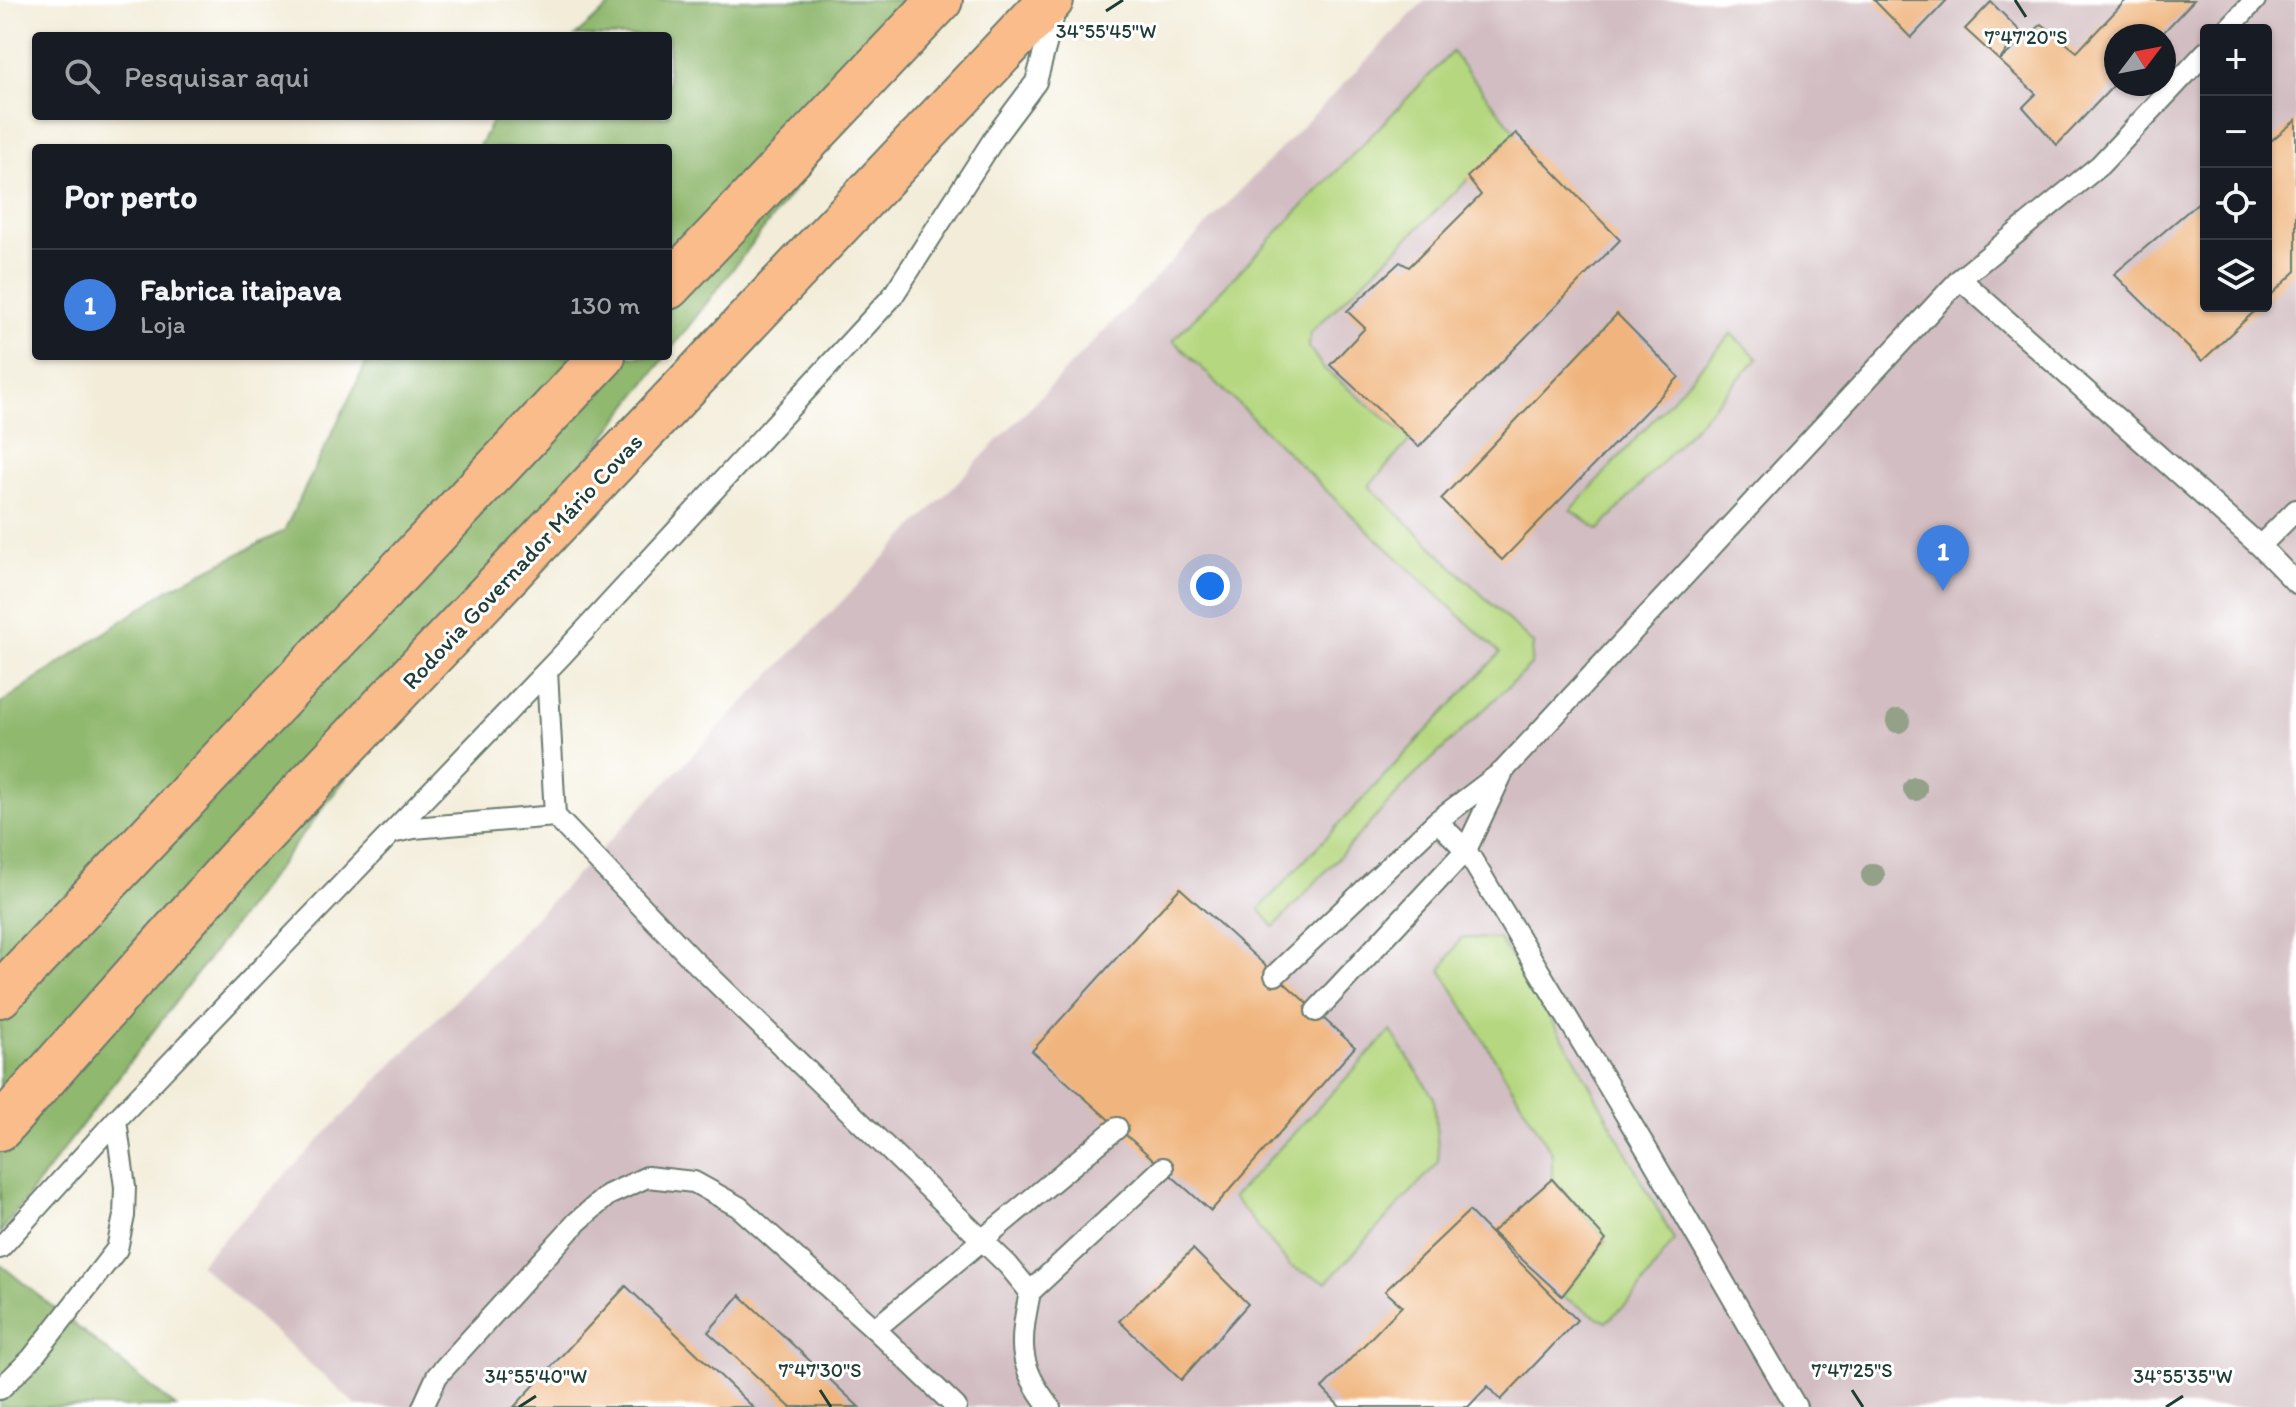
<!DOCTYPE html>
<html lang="pt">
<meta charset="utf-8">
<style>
body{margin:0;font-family:Itim,sans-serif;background:#20242c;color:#f1f3f6}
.controls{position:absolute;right:24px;top:24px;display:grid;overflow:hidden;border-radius:8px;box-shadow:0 2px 6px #0004}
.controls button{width:72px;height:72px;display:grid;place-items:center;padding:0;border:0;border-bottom:2px solid #363941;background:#171b24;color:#f1f3f6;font:40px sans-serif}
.compass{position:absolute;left:2104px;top:24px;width:72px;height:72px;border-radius:50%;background:#171b24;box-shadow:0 2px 6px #0004;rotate:58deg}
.you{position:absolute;left:1210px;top:586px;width:28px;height:28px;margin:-20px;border:6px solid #fff;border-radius:50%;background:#1a73e8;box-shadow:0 0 0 12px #1a73e833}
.badge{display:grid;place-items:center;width:52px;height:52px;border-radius:50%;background:#1a73e8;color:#fff;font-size:26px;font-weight:700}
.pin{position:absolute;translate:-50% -66px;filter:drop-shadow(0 2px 4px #0008)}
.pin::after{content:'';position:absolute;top:42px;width:28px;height:24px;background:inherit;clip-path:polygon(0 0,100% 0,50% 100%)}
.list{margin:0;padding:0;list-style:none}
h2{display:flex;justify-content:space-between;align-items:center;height:104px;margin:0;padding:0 32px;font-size:34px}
h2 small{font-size:26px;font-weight:400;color:#9ea1a6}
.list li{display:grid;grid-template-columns:52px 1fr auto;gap:24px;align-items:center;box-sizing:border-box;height:112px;padding:0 32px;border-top:2px solid #363941}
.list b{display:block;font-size:30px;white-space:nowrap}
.list p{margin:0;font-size:26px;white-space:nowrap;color:#9ea1a6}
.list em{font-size:26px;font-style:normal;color:#9ea1a6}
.icon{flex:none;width:44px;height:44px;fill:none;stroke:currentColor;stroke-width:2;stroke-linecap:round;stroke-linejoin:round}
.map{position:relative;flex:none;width:2296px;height:1407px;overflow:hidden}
.search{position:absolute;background:#171b24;box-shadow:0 2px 6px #0004;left:32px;top:32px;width:640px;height:88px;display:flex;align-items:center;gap:20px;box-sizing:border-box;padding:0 28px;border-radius:8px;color:#9ea1a6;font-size:30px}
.panel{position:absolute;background:#171b24;box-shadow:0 2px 6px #0004;left:32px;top:144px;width:640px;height:216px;border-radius:8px}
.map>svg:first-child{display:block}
</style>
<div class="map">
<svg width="2296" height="1407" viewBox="0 0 2296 1407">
<rect width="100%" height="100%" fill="#fff"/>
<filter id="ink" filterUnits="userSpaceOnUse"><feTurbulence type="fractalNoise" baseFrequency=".0125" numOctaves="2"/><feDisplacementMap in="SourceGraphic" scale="16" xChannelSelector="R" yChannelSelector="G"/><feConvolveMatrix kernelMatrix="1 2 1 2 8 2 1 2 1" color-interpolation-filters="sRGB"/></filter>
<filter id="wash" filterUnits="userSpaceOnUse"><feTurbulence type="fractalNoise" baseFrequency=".006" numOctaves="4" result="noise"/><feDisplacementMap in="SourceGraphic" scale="32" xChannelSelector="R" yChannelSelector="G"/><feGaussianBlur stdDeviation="1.8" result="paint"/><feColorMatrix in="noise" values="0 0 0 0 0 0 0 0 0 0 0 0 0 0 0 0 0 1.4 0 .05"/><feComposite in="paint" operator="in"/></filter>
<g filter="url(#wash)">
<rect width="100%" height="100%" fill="#f2ecd8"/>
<path fill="#d2bec2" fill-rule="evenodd" d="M1425 0H2296V1407H358L199 1264ZM2206 30H2266V306H2206ZM2116 36H2164V84H2116Z"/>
<path fill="#b5d77f" stroke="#6a8a5a" stroke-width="2" d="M1452 52 1516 133 1310 333 1309 347 1323 368 1411 439 1369 486 1533 644 1531 665 1409 781 1274 927 1259 909 1500 653 1346 510 1173 340Z
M1731 334 1758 358 1599 530 1571 510Z
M1461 938 1499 939 1574 1056 1674 1240 1634 1297 1606 1322 1562 1296 1606 1240 1552 1179V1153L1441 970Z
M1391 1031 1434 1098 1439 1162 1327 1282 1291 1267 1233 1197Z"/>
<path fill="#90b86e" stroke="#587a51" stroke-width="2" d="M617 0H940L668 353V148H478L495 116H668V36H575Z
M370 356H666L0 1233V704L169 589 284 531Z
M0 1265H1L176 1407H0Z"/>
<g id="blocks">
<path fill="#f0b57e" d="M1874 0H1947L1911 38Z
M2126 0H2194L2160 36H2116V83L2057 145 2023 107 2036 94 1965 29 1991 2 2020 31 2000 60 2042 24 2077 52Z
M2296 120V271L2266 300V145Z
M1516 133 1620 240 1419 447 1330 365 1365 328 1347 311 1400 262 1409 267 1481 195 1467 177Z
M2206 196V306H2260L2202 361 2114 274Z
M1617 314 1679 377 1502 560 1441 499Z
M1180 888 1355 1047 1211 1211 1032 1051Z
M1552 1179 1606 1240 1562 1296 1492 1232Z
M1469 1211 1577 1320 1501 1400 1488 1386 1468 1407H1340L1322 1388 1402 1306 1385 1291Z
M1193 1249 1248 1304 1181 1380 1119 1321Z
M626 1286 753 1407H514Z
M740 1295 859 1407H790L708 1332Z"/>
</g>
</g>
<g filter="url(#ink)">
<use href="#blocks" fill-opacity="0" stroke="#697a6d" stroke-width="2"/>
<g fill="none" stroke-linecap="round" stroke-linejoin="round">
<g stroke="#697a6d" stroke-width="24">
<path id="service" d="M2227 30 2255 0
M1960 279 2260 546 2296 583
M2260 546 2296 510
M547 671 555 816 691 958 1008 1265 1030 1292C1020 1342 1016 1365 1050 1407
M1437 821 1466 850 1647 1150 1796 1407
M391 833 414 828 555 816
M1275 975 1437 821 1503 771 1960 279 2100 165 2206 52
M1316 1011 1466 850 1502 774
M0 1248 116 1120 562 655 892 297 997 134 1036 82 1055 11
M1030 1292 1163 1168
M0 1389 32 1358 117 1249 124 1216 125 1187 116 1120
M423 1407 437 1376 577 1222 608 1195 647 1177 694 1182 739 1207 875 1329
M956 1407 875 1329 1117 1128"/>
</g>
<g stroke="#697a6d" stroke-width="48">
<path id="trunk" d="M668 287 940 0
M0 995 603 356
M0 1128 236 862 1051 0"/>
</g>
<use href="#service" stroke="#fff" stroke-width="20"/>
<use href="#trunk" stroke="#fabc8b" stroke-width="44"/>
</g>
<g fill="#92a188">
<circle cx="1898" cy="721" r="12"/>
<circle cx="1915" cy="789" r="12"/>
<circle cx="1873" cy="875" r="12"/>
</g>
</g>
<path fill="none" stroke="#1f3d34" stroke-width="3" d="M2015 0 2026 17M1106 11 1123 0M820 1390 831 1407M1852 1390 1863 1407M519 1407 536 1396M2166 1407 2183 1396"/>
<g text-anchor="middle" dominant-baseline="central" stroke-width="6" stroke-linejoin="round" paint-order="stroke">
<g font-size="24" fill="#1f3d34" stroke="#fff">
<text transform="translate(522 561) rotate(-47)">Rodovia Governador Mário Covas</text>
</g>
</g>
<g font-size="20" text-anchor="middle" fill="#1f3d34" stroke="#fff" stroke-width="6" stroke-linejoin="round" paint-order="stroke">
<text x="1106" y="38">34°55'45"W</text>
<text x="2026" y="44">7°47'20"S</text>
<text x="820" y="1377">7°47'30"S</text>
<text x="1852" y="1377">7°47'25"S</text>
<text x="536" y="1383">34°55'40"W</text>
<text x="2183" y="1383">34°55'35"W</text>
</g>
</svg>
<div class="controls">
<button>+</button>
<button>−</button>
<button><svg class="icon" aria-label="locate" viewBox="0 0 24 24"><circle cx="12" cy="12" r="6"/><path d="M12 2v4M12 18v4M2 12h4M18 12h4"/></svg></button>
<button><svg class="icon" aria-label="layers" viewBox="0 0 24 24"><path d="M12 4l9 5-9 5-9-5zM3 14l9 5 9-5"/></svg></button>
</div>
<svg class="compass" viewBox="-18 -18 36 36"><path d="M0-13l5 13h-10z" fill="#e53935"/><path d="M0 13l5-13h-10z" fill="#9ea1a6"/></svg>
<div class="you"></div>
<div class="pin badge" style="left:1943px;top:591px;background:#3f7fe0">1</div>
<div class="search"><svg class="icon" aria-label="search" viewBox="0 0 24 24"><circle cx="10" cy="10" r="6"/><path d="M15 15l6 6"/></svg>Pesquisar aqui</div>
<section class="panel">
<h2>Por perto<small></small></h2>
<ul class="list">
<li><span class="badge" style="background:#3f7fe0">1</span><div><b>Fabrica itaipava</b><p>Loja</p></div><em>130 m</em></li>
</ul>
</section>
</div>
